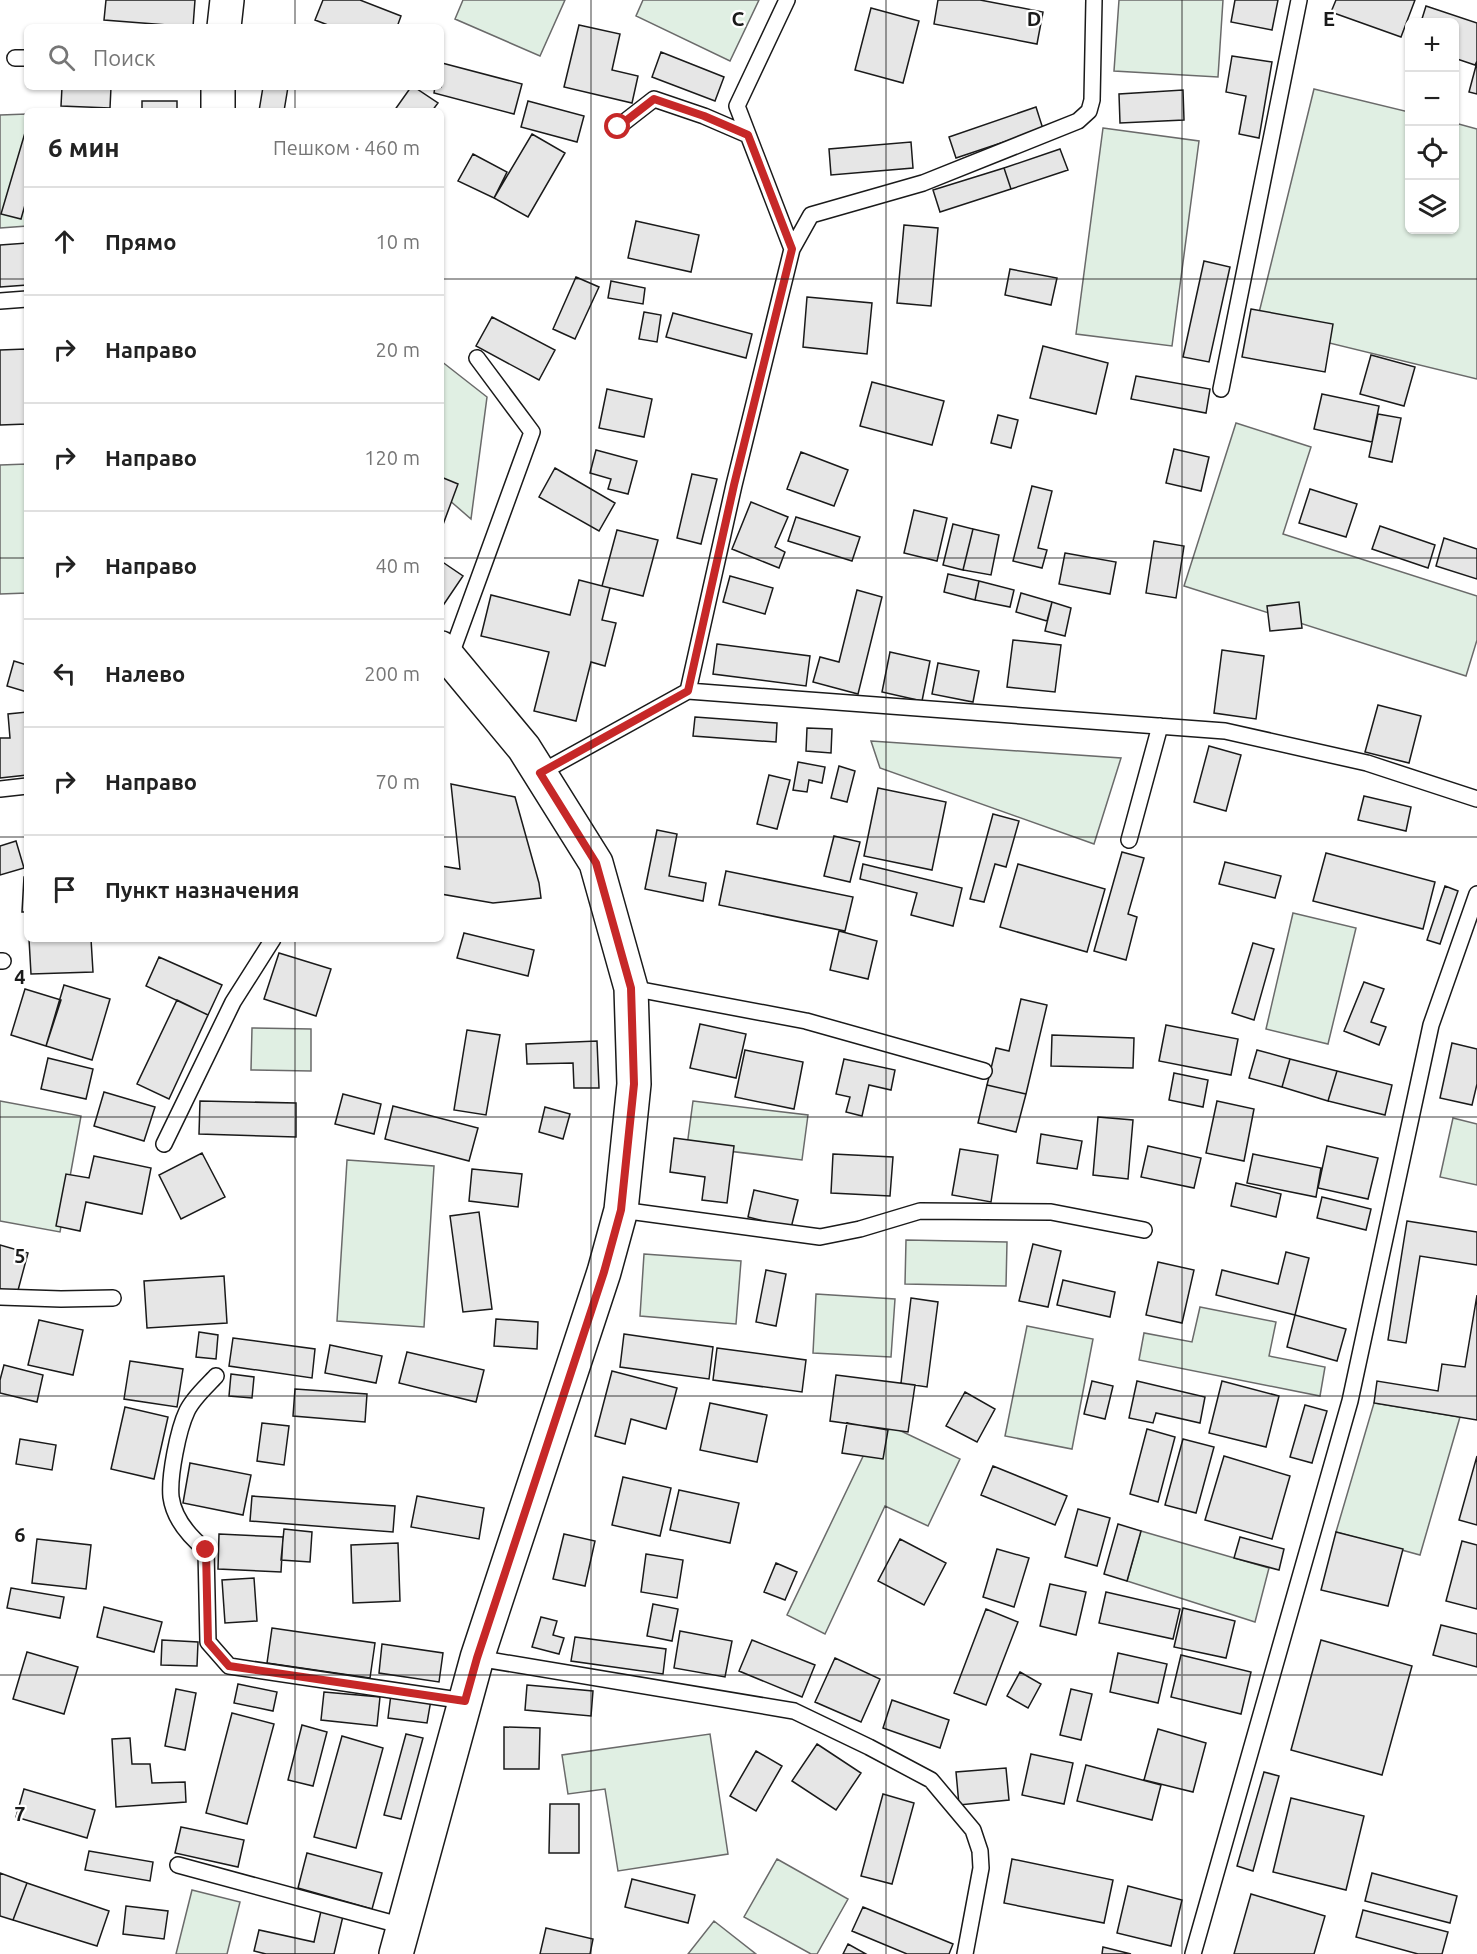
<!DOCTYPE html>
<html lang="ru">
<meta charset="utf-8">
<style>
body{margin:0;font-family:Ubuntu,sans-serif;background:#f2f2f2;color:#222}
.controls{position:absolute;right:18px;top:18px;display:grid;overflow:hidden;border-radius:9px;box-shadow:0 2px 4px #0004}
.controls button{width:54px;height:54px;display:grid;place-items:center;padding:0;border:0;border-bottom:2px solid #e0e0e0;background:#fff;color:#222;font:30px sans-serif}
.stop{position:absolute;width:18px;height:18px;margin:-14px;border:4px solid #c62828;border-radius:50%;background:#fff}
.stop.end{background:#c62828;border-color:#fff;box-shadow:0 2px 6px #0008}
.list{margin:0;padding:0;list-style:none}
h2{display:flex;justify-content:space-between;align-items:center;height:78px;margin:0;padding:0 24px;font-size:26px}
h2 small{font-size:20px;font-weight:400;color:#767676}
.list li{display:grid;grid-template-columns:39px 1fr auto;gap:18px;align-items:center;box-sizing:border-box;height:108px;padding:0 24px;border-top:2px solid #e0e0e0}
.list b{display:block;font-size:22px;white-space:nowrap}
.list em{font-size:20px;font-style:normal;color:#767676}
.icon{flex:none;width:33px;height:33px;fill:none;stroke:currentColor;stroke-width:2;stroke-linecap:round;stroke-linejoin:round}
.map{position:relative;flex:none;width:1477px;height:1954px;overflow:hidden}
.search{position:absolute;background:#fff;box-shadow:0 2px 4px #0004;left:24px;top:24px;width:420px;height:66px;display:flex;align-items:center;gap:15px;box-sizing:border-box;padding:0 21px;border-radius:9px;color:#767676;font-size:22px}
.panel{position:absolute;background:#fff;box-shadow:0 2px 4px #0004;left:24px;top:108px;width:420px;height:834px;border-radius:9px}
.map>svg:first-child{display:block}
</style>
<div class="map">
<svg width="1477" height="1954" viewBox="0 0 1477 1954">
<rect width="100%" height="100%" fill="#fff"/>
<path fill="#e0efe3" stroke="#6a6a6a" stroke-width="1.5" d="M463 0H565L540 56 455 19Z
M643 0H759L730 61 636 16Z
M1119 0H1223L1218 77 1114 71Z
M1314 89 1409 112 1410 230H1454L1455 123 1477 129V379L1256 325Z
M27 114V226L0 228V115Z
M1103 128 1199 141 1172 346 1076 334Z
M441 361 487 397 471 519 441 493Z
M1236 423 1311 447 1283 534 1477 596V640L1466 676 1184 586Z
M27 464V593L0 594V465Z
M871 741 1121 758 1094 844 880 768Z
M1293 913 1356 928 1328 1044 1266 1029Z
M252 1028 311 1029V1071L251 1070Z
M0 1101 81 1116 60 1232 0 1221Z
M693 1101 808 1115 802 1160 687 1146Z
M1453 1118 1477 1124V1185L1440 1177Z
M347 1160 434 1166 424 1327 337 1321Z
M906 1240 1007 1242 1006 1286 905 1284Z
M644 1254 741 1261 736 1324 640 1316Z
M816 1294 895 1299 891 1357 813 1353Z
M1200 1307 1276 1322 1269 1356 1325 1367 1320 1396 1139 1360 1144 1333 1192 1342Z
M1027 1326 1093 1339 1072 1449 1005 1436Z
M1374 1403 1460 1417 1420 1555 1336 1532Z
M880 1421 960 1459 928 1526 885 1506 825 1634 787 1615Z
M1141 1531 1269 1568 1255 1622 1127 1581Z
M710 1734 728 1854 618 1871 605 1789 568 1794 562 1755Z
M777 1859 848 1899 817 1954H811L744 1917Z
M192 1890 240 1902 227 1954H176Z
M714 1921 756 1954H688Z"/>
<path fill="#e6e6e6" stroke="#1a1a1a" stroke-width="1.5" d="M106 0H195L193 27 104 20Z
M323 0H360L401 16 397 27H333L315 20Z
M938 0H980L1043 12 1037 44 934 24Z
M1235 0H1278L1272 30 1231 22Z
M1336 0H1415L1401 37 1331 12Z
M1426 6 1477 23V61L1475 65 1454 58V22H1421Z
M871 8 919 21 903 83 855 70Z
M579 25 620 34 612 70 638 76 632 103 564 87Z
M661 52 724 77 715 101 652 77Z
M1232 56 1272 62 1259 138 1239 134 1246 96 1226 92Z
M1477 62V94L1469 92Z
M442 63 522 84 514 114 434 93 435 87H441Z
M62 87H111L110 108 61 106Z
M263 87H288L284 111H259Z
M411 87H414L438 103 432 111H394Z
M1183 90 1184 120 1120 123 1119 94Z
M142 101H177V111H142Z
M528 101 584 116 577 142 521 127Z
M1036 107 1043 129 956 158 949 137Z
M27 126V198L21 219 1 214Z
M532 134 565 153 528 217 494 198Z
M911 142 913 168 831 175 829 149Z
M1060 149 1068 170 1011 189 1004 168Z
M473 154 507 172 494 198 458 181Z
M1004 168 1011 189 940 212 933 190Z
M636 221 699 235 691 272 628 258Z
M904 225 938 228 931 306 897 303Z
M27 243V285L0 287V245Z
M1204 261 1230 267 1209 362 1183 357Z
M1010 269 1057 278 1051 305 1005 295Z
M576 277 599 287 575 339 553 329Z
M611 281 645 288 643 304 608 298Z
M807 297 872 303 867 354 803 347Z
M1251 309 1333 324 1325 372 1242 357Z
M644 312 661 315 657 342 639 339Z
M673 313 752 334 746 358 666 337Z
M492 317 555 350 539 380 476 346Z
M1043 346 1108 363 1096 414 1030 398Z
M26 349 27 424 0 425V350Z
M1371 355 1415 367 1404 406 1360 394Z
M1136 376 1210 389 1206 413 1131 399Z
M872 382 944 401 932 445 860 426Z
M607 389 652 399 644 437 599 428Z
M1322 394 1379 406 1372 442 1314 429Z
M1378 414 1401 418 1392 462 1369 457Z
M998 415 1018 420 1011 448 991 443Z
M1174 449 1209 457 1201 491 1166 483Z
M596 450 637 461 628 494 608 489 611 479 590 473Z
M801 452 848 470 834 506 787 489Z
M555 468 615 503 599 531 539 497Z
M692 474 717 479 701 544 677 538Z
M441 477 458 484 441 530Z
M1032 486 1052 491 1038 548 1047 550 1042 568 1013 561Z
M1310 489 1357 504 1346 537 1299 523Z
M751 502 788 517 775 547 785 552 779 568 732 549Z
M914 510 947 518 937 561 904 553Z
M796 517 860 537 852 561 788 541Z
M953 524 973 529 963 570 943 565Z
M1380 526 1435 545 1428 568 1372 549Z
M973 529 999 535 991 575 963 570Z
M617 530 658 540 643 596 602 586Z
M1444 538 1477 549V579L1436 566Z
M1154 541 1184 546 1176 598 1146 593Z
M1065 553 1116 562 1110 594 1059 584Z
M441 561 463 576 442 607 441 606Z
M948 574 979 581 975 600 944 592Z
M730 576 773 588 765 614 723 602Z
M579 580 610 588 602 620 616 623 605 666 591 662 576 721 534 711 549 652 481 636 491 595 570 615Z
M979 581 1014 590 1010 607 975 600Z
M857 590 882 597 858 694 813 682 820 657 839 662Z
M1021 593 1052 602 1047 621 1016 612Z
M1052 602 1071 608 1065 636 1045 631Z
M1299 602 1302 628 1270 631 1267 606Z
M1013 640 1061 645 1055 692 1007 687Z
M717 644 810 656 806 686 713 674Z
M1222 650 1264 656 1256 719 1214 713Z
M890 652 930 661 922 701 882 692Z
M14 661 27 665V692L7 686Z
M938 663 979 671 973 702 932 694Z
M1378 705 1421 716 1409 763 1365 752Z
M27 712V775L0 778V738H10L8 714Z
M695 717 777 723 776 742 693 736Z
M807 728 832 729 831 753 806 751Z
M1209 746 1241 755 1226 811 1194 802Z
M798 762 825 767 822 783 809 780 807 792 793 790Z
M839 766 855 771 847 802 831 798Z
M769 775 790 780 777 829 757 824Z
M451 784 515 797 539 883 541 898 493 903 441 894V866L460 869Z
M878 788 946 802 932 870 864 856Z
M1364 796 1411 807 1406 831 1358 820Z
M993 814 1019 821 1006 867 995 864 984 902 970 899Z
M657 830 677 834 669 876 706 883 703 901 645 889Z
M834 836 860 842 850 882 824 876Z
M16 841 24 868 0 875V846Z
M1122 852 1144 858 1128 914 1137 917 1126 960 1094 951Z
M1326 853 1435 882 1423 929 1313 901Z
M1225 862 1281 876 1275 898 1219 884Z
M863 864 962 888 953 926 911 915 917 893 860 879Z
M1018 864 1105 889 1087 952 1000 927Z
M726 871 853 897 845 931 719 905Z
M24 877H27V912H22Z
M1445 886 1458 891 1440 944 1427 940Z
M839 931 877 941 868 979 830 970Z
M464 933 534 950 528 976 457 958Z
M29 939H91L93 972 31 974Z
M1253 943 1274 949 1254 1020 1232 1013Z
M279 953 331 969 316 1016 264 999Z
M159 957 222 985 208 1015 146 986Z
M1364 982 1384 989 1371 1022 1386 1027 1379 1045 1344 1031Z
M64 985 110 999 92 1060 46 1046Z
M25 989 61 1000 46 1046 11 1035Z
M1021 999 1047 1005 1026 1094 987 1085 996 1048 1009 1051Z
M177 1000 208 1015 169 1099 137 1084Z
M700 1024 746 1034 736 1078 690 1068Z
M1166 1025 1238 1039 1231 1075 1159 1061Z
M467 1030 500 1035 486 1115 454 1110Z
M1052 1035 1134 1038 1133 1068 1051 1066Z
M597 1041 599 1088H574L573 1063 527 1064 526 1044Z
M1452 1043 1477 1049V1084L1472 1105 1440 1098Z
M745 1050 803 1062 794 1109 735 1097Z
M1257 1050 1290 1059 1282 1087 1249 1078Z
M48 1058 93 1069 86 1099 41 1089Z
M844 1059 895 1070 891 1090 869 1085 862 1116 846 1112 850 1097 836 1094Z
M1290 1059 1337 1071 1328 1101 1282 1087Z
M1337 1071 1392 1085 1385 1115 1328 1101Z
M1174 1073 1208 1080 1203 1107 1169 1100Z
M987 1085 1026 1094 1016 1132 978 1123Z
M104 1092 155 1107 144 1141 94 1126Z
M343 1094 381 1104 374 1134 335 1124Z
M200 1101 296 1103V1137L199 1134Z
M1217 1101 1254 1109 1244 1161 1206 1153Z
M393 1106 478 1128 469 1161 385 1139Z
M545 1107 570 1114 563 1139 539 1132Z
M1098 1117 1133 1120 1128 1179 1093 1175Z
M1041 1134 1082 1141 1077 1169 1037 1163Z
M674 1138 734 1146 727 1203 702 1200 705 1177 670 1172Z
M1148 1146 1201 1158 1194 1188 1141 1177Z
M1327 1146 1378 1158 1368 1199 1318 1188Z
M960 1149 998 1155 991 1202 952 1195Z
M202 1153 225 1197 181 1219 159 1175Z
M833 1154 893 1157 890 1196 831 1193Z
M1253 1154 1321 1168 1316 1197 1247 1183Z
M94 1156 151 1168 142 1214 86 1202 80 1231 56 1226 66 1174 89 1178Z
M472 1169 522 1174 518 1207 469 1201Z
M1236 1183 1281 1194 1276 1217 1231 1206Z
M754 1190 798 1200 791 1228 748 1217Z
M1322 1197 1371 1209 1366 1230 1317 1218Z
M479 1212 492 1309 463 1312 450 1216Z
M1407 1221 1477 1232V1265L1420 1256 1406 1343 1388 1340Z
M1033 1244 1061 1251 1048 1307 1019 1301Z
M0 1245 28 1253 17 1294 0 1289Z
M1286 1252 1309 1258 1295 1315 1216 1295 1222 1270 1278 1284Z
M1158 1262 1194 1270 1182 1323 1146 1315Z
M766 1270 786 1274 776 1326 756 1322Z
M224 1276 227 1323 147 1328 144 1281Z
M1063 1280 1115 1292 1110 1317 1057 1305Z
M1477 1295V1420L1374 1403 1377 1381 1438 1391 1442 1364 1465 1367Z
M911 1298 938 1302 927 1387 901 1383Z
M1295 1315 1346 1329 1337 1361 1287 1347Z
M496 1319 538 1322 537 1349 494 1346Z
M39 1320 83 1330 73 1375 28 1365Z
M199 1332 218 1335 216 1359 196 1357Z
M624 1334 713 1347 709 1379 620 1367Z
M233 1338 315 1349 312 1378 229 1366Z
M330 1345 382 1356 376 1383 325 1373Z
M717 1348 806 1360 802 1392 713 1380Z
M407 1352 484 1370 476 1402 399 1383Z
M130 1361 183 1369 177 1407 124 1399Z
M4 1365 43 1375 37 1402 0 1393V1380Z
M612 1371 677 1388 666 1429 631 1419 625 1444 595 1436Z
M231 1374 254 1377 252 1398 229 1396Z
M836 1375 915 1385 908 1432 830 1421Z
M1092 1381 1113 1386 1105 1419 1084 1414Z
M1137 1381 1205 1397 1200 1423 1156 1413 1153 1423 1129 1418Z
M1222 1381 1279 1396 1266 1447 1209 1433Z
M295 1389 367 1394 365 1422 293 1416Z
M965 1392 995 1409 977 1442 946 1426Z
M710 1403 767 1415 757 1462 700 1450Z
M1305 1405 1327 1411 1312 1463 1290 1457Z
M125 1407 168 1417 154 1479 111 1469Z
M262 1423 289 1426 284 1465 257 1461Z
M847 1423 888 1430 883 1459 842 1453Z
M1147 1429 1175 1437 1158 1502 1130 1494Z
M20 1439 56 1445 52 1470 16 1464Z
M1183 1439 1214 1447 1196 1513 1165 1505Z
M1224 1456 1290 1476 1272 1539 1205 1520Z
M1477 1456V1525L1459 1520Z
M190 1463 251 1475 243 1515 183 1503Z
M993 1466 1067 1496 1055 1525 981 1495Z
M623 1477 671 1488 660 1536 612 1525Z
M679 1490 739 1503 730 1543 670 1530Z
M252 1496 395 1506 393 1532 250 1521Z
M417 1496 484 1508 479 1539 411 1527Z
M1078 1509 1110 1518 1097 1566 1065 1557Z
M1118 1524 1141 1531 1127 1581 1104 1574Z
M284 1529 312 1532 310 1562 281 1560Z
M1336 1532 1403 1549 1388 1606 1321 1590Z
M219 1534 283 1537 281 1572 218 1569Z
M564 1534 595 1541 585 1586 553 1579Z
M1240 1537 1284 1549 1279 1570 1234 1558Z
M37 1539 91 1545 86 1589 32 1583Z
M900 1539 946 1563 924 1605 878 1581Z
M1462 1541 1477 1545V1609L1446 1601Z
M398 1543 400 1601 353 1603 351 1545Z
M997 1549 1029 1558 1014 1607 983 1597Z
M646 1554 683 1560 677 1598 641 1592Z
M776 1563 797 1572 785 1600 764 1592Z
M254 1578 257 1621 225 1623 222 1580Z
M1050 1584 1086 1592 1076 1635 1040 1626Z
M11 1588 64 1597 60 1618 7 1608Z
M1106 1592 1180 1609 1173 1639 1099 1623Z
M653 1604 678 1609 672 1641 647 1636Z
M104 1607 162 1622 154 1652 97 1637Z
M1183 1608 1235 1621 1226 1658 1174 1647Z
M986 1609 1018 1622 986 1705 954 1693Z
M541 1617 557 1621 553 1635 564 1638 559 1654 532 1647Z
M1441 1625 1477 1634V1667L1433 1655Z
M272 1628 375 1643 370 1678 267 1663Z
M680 1631 732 1641 725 1677 674 1668Z
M575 1637 666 1649 663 1674 571 1661Z
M162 1640 198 1642 197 1666 161 1665Z
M752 1640 815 1665 802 1697 739 1671Z
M1321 1640 1412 1666 1382 1775 1291 1750Z
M382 1644 443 1653 439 1682 379 1673Z
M27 1652 78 1667 64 1714 13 1699Z
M1118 1653 1167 1664 1158 1703 1110 1692Z
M1181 1655 1251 1672 1241 1714 1171 1697Z
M835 1658 880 1679 861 1722 815 1702Z
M1020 1672 1041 1684 1028 1708 1007 1696Z
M238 1684 277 1692 273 1711 234 1703Z
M527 1685 593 1691 591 1716 525 1710Z
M176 1689 196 1693 185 1750 165 1746Z
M1071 1689 1092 1694 1081 1740 1060 1735Z
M324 1692 380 1697 377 1726 321 1720Z
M391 1694 431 1700 427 1723 388 1718Z
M892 1700 949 1720 940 1748 883 1728Z
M232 1713 274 1724 247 1824 206 1813Z
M302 1725 327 1732 313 1786 288 1780Z
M504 1727 540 1728 539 1769H504Z
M1158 1729 1206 1743 1193 1792 1144 1780Z
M406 1734 423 1738 401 1819 384 1815Z
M342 1736 383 1748 356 1848 314 1837Z
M130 1738 132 1764H150L152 1783 185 1782 186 1802 116 1807 112 1739Z
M817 1744 861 1773 836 1810 792 1781Z
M756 1751 782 1766 756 1811 730 1796Z
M1031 1754 1073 1763 1064 1804 1022 1795Z
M1086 1765 1161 1785 1152 1820 1077 1801Z
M1006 1768 1009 1800 959 1805 956 1772Z
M1264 1772 1279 1776 1253 1871 1237 1866Z
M24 1789 95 1810 87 1838 16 1817Z
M883 1794 914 1803 892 1884 861 1876Z
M1291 1798 1364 1816 1346 1890 1273 1872Z
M550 1804H579V1853H549Z
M181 1827 244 1840 238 1867 175 1853Z
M89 1851 153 1862 150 1881 85 1870Z
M307 1853 382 1873 372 1909 298 1888Z
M1012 1859 1113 1880 1104 1923 1004 1903Z
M0 1873 27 1883 13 1920 0 1916Z
M1372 1873 1457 1896 1450 1923 1365 1901Z
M632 1879 695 1895 688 1923 625 1907Z
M27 1883 109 1911 97 1946 13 1920Z
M1128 1886 1182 1900 1171 1946 1117 1933Z
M1251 1894 1325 1916 1314 1954H1234Z
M126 1906 168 1911 164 1939 123 1934Z
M863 1907 953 1944 949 1954H907L852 1931Z
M1363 1910 1448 1932 1442 1954H1418L1356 1937Z
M321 1911 343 1916 334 1954H266L254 1951 259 1930 314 1942Z
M546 1928 593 1939 590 1954H540Z
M848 1944 866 1954H843Z
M1103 1947 1131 1954H1102Z"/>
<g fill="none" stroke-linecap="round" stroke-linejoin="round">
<g stroke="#1a1a1a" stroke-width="18">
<path id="lane" d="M787 0 737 106 792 249
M15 58H27
M618 127 654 99 704 116 748 135
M0 301 27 299
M1221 389 1299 0
M449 660 532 432 477 358
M688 691 734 485 792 249 811 215 923 183 1078 121 1089 111 1092 100 1094 0
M540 773 688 691 1225 731 1367 763 1477 799
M0 789 27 786
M1129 840 1160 726
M0 961H3
M631 988 806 1021 984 1071
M164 1144 233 1002 273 939
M621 1210 820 1237 860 1229 920 1211 1051 1212 1144 1230
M0 1297 61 1299 113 1298
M216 1376C207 1386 193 1398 187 1411 178 1430 169 1476 171 1497 174 1519 190 1537 206 1550L208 1642 229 1666 465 1701
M477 1658 794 1711 869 1747 931 1780 973 1830 980 1851 981 1868 965 1954
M178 1865 403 1926
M1193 1954 1350 1401 1431 1025 1477 894"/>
</g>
<g stroke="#1a1a1a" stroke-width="36">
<path id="secondary" d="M224 27 227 0
M218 111V87
M396 1954 477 1658 604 1272 621 1210 634 1084 631 988 596 863 524 748 441 648"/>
</g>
<use href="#lane" stroke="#fff" stroke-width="15"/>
<use href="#secondary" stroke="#fff" stroke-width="33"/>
</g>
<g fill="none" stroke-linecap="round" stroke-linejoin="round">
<path stroke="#c62828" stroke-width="8" d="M206 1550 208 1642 229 1666 465 1701 477 1658 604 1272 621 1210 634 1084 631 988 596 863 540 773 688 691 734 485 792 249 748 135 704 116 654 99 618 127"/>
</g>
<path fill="none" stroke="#1a1a1a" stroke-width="1.5" stroke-opacity="0.55" d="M295 0V27M591 0V1954M886 0V1954M1182 0V1954M295 87V111M0 279H27M441 279H1477M0 558H27M441 558H1477M0 837H27M441 837H1477M295 939V1954M0 1117H1477M0 1396H1477M0 1675H1477"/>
<g font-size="20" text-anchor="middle" font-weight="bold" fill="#1a1a1a" stroke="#fff" stroke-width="4.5" stroke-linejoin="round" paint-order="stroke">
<text x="738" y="26">C</text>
<text x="1034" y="26">D</text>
<text x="1329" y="26">E</text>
<text x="20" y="984">4</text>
<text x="20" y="1263">5</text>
<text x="20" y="1542">6</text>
<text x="20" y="1821">7</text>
</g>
</svg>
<div class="controls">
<button>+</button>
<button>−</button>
<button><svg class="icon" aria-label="locate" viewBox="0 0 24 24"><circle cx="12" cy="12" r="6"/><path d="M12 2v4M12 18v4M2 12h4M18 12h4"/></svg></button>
<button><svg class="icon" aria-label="layers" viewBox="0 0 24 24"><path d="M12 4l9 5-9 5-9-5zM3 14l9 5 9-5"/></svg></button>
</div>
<div class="stop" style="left:618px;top:127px"></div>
<div class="stop end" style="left:206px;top:1550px"></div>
<div class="search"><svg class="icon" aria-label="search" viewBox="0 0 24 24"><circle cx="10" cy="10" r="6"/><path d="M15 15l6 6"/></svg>Поиск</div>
<section class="panel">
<h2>6 мин<small>Пешком · 460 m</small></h2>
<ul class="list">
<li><svg class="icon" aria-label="ahead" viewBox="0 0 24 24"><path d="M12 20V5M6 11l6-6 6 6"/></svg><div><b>Прямо</b></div><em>10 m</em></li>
<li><svg class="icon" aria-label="right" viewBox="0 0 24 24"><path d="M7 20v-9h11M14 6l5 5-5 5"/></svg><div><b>Направо</b></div><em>20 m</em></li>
<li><svg class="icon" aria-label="right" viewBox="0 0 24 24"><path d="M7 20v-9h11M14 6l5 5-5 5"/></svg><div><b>Направо</b></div><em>120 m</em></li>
<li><svg class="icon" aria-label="right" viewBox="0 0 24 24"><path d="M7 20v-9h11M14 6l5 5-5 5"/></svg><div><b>Направо</b></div><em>40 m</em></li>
<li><svg class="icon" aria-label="left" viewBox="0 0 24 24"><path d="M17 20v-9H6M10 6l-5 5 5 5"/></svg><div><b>Налево</b></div><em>200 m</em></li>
<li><svg class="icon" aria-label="right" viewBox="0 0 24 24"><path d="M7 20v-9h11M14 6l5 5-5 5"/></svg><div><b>Направо</b></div><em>70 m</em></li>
<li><svg class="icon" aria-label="arrive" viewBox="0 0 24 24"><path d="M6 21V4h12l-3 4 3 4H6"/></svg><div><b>Пункт назначения</b></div></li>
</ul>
</section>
</div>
